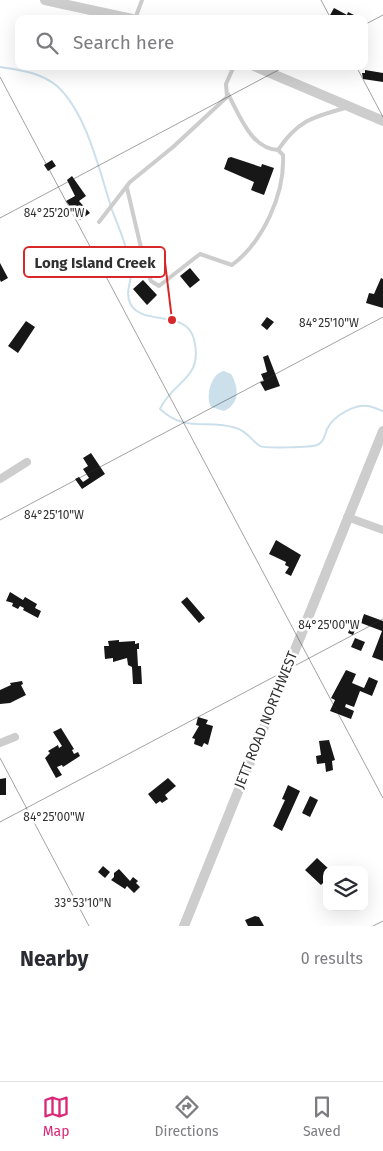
<!DOCTYPE html>
<meta charset="utf-8">
<style>
body{margin:0;font-family:"Fira Sans",sans-serif;background:#f2f2f3;color:#2b2b33}
.controls{position:absolute;right:15px;bottom:15px;display:grid;overflow:hidden;border-radius:10px;box-shadow:0 5px 20px #0002}
.controls button{width:45px;height:45px;display:grid;place-items:center;padding:0;border:0;border-bottom:1px solid #e1e1e2;background:#fff;color:#2b2b33;font:25px sans-serif}
.list{margin:0;padding:0;list-style:none}
h2{display:flex;justify-content:space-between;align-items:center;height:65px;margin:0;padding:0 20px;font-size:21px}
h2 small{font-size:16px;font-weight:400;color:#7c7c81}
.icon{flex:none;width:28px;height:28px;fill:none;stroke:currentColor;stroke-width:2;stroke-linecap:round;stroke-linejoin:round}
.map{position:relative;flex:none;width:383px;height:926px;overflow:hidden}
.search{position:absolute;background:#fff;box-shadow:0 5px 20px #0002;left:15px;right:15px;top:15px;height:55px;display:flex;align-items:center;gap:12px;box-sizing:border-box;padding:0 18px;border-radius:10px;color:#7c7c81;font-size:19px}
.sheet{height:155px;background:#fff}
nav{display:flex;justify-content:space-around;align-items:center;box-sizing:border-box;height:70px;border-top:1px solid #e1e1e2;background:#fff;font-size:14px;color:#7c7c81}
nav a{display:grid;justify-items:center;gap:2px}
nav .on{color:#db2777}
.map>svg:first-child{display:block}
</style>
<div class="map">
<svg width="383" height="926" viewBox="0 0 383 926">
<rect width="100%" height="100%" fill="#fff"/>
<path fill="#cce0ec" d="M224 371 231 374C239 387 240 404 224 411L211 407C205 397 211 373 224 371Z"/>
<g fill="none" stroke-linecap="round" stroke-linejoin="round">
<path stroke="#cce0ec" stroke-width="2" d="M0 67C20 70 40 72 57 86 87 113 100 173 112 210 118 226 125 240 128 257 129 262 132 270 131 275 130 286 125 294 131 305 144 326 186 309 194 339 204 380 173 380 160 409 187 434 207 418 236 428 247 431 251 440 260 446 265 449 312 447 317 445 324 442 325 435 327 429 334 415 357 402 372 407 376 408 380 410 383 411"/>
</g>
<path fill="#171717" d="M334 8 347 15 348 12 356 16 355 19H332L329 17Z
M365 70 383 73V82L363 79 362 73H365Z
M231 157 261 167 262 164 274 168 264 195 251 190 254 182 224 169 228 158Z
M52 160 56 166 48 171 44 165Z
M72 176 86 196 79 201 90 213 80 220 66 201 75 196 67 180Z
M0 263 8 278 1 282 0 280Z
M190 268 200 280 190 288 180 276Z
M381 278 383 279V308L366 303 369 293 374 294Z
M143 280 157 295 147 305 133 289Z
M267 317 274 322 267 330 261 325Z
M26 321 35 327 18 353 8 346Z
M268 355 280 386 265 391 260 382 264 381 261 374 267 372 263 357Z
M91 453 105 474 82 489 75 479 79 477 83 482 89 478 83 469 88 466 83 458Z
M276 540 301 555 291 576 285 573 289 567 285 565 286 562 269 554Z
M10 592 23 600 25 597 37 604 35 608 41 611 38 618 23 610 24 608 20 606 18 609 12 606 13 603 6 601Z
M187 597 205 618 199 623 181 602Z
M364 614 383 621V661L372 657 382 631 361 623Z
M353 621 358 623 353 635 348 633Z
M355 638 365 642 361 651 351 647Z
M119 640V642L135 641V644L139 643V649H137L138 666H141L142 684H133L132 667 128 665 127 658 113 662V658L105 659 104 646H109L108 641Z
M346 670 356 674 352 683 364 688 369 677 378 681 372 696 360 691 354 707 346 704 345 707 354 711 351 719 330 711 335 700 331 698Z
M22 681 23 684 21 685 26 695 10 703 0 704V690L11 685 10 683Z
M198 717 208 720 206 724 213 726 208 745 204 743 202 747 194 744 195 739 192 738 199 726 196 725Z
M61 728 74 749 72 750 74 754 78 752 80 756 63 767 62 765 57 767 62 775 56 778 45 758 50 753 48 751 58 745 59 748 62 746 53 732Z
M329 740 335 760 332 761 333 770 326 772 325 763 317 764 316 756 321 755 319 741Z
M6 778V795H0V779Z
M168 778 176 786 165 795 168 799 162 803 160 801 156 804 148 794Z
M288 785 300 791 282 831 273 826 285 800 282 799Z
M310 796 318 800 310 817 302 813Z
M317 858 330 870H327V886L323 883 321 885 305 870Z
M103 866 110 872 105 878 98 872Z
M119 869 130 881 133 877 138 881 136 883 140 887 134 893 127 886 125 889 111 880 114 877V873Z
M255 916 259 917 264 926H248L245 920Z"/>
<g fill="none" stroke-linecap="round" stroke-linejoin="round">
<path stroke="#cdcdcd" stroke-width="4" d="M135 19 142 0
M228 94C239 114 251 149 278 150 298 120 313 117 345 108
M127 188 146 269 151 281 159 286 200 254 232 265C263 242 285 194 283 155L278 150
M99 222 130 182 173 147 227 97 226 84 234 66"/>
<path stroke="#cdcdcd" stroke-width="8" d="M0 479 27 462
M347 517 383 530
M0 743 15 737"/>
<path stroke="#cdcdcd" stroke-width="10" d="M45 0 132 19
M254 66 383 121
M184 926 383 431"/>
</g>
<path fill="none" stroke="#303030" stroke-width="1" stroke-opacity="0.45" d="M321 0 331 19M364 25 383 15M356 66 383 117M0 77 383 798M0 218 286 66M0 520 383 317M0 758 89 926M0 822 383 619M373 926 383 921"/>
<g text-anchor="middle" dominant-baseline="central" stroke-width="5" stroke-linejoin="round" paint-order="stroke">
<g font-size="14" fill="#303030" stroke="#fff">
<text transform="translate(266 720) rotate(-68)">JETT ROAD NORTHWEST</text>
</g>
</g>
<g font-size="12" text-anchor="middle" fill="#303030" stroke="#fff" stroke-width="5" stroke-linejoin="round" paint-order="stroke">
<text x="54" y="217">84°25'20"W</text>
<text x="329" y="327">84°25'10"W</text>
<text x="54" y="519">84°25'10"W</text>
<text x="329" y="629">84°25'00"W</text>
<text x="54" y="821">84°25'00"W</text>
<text x="83" y="907">33°53'10"N</text>
</g>
<path fill="none" stroke="#d62828" stroke-width="2" d="M172 320L165 262"/>
<circle fill="#d62828" stroke="#fff" stroke-width="2" cx="172" cy="320" r="5"/>
<rect fill="#fff" stroke="#d62828" stroke-width="2" x="24" y="247" width="141" height="30" rx="5"/>
<g font-size="15" text-anchor="middle" font-weight="bold" fill="#303030">
<text x="95" y="268">Long Island Creek</text>
</g>
</svg>
<div class="controls">
<button><svg class="icon" aria-label="layers" viewBox="0 0 24 24"><path d="M12 4l9 5-9 5-9-5zM3 14l9 5 9-5"/></svg></button>
</div>
<div class="search"><svg class="icon" aria-label="search" viewBox="0 0 24 24"><circle cx="10" cy="10" r="6"/><path d="M15 15l6 6"/></svg>Search here</div>
</div>
<section class="sheet">
<h2>Nearby<small>0 results</small></h2>
<ul class="list">
</ul>
</section>
<nav>
<a class="on"><svg class="icon" aria-label="map" viewBox="0 0 24 24"><path d="M3 6l6-2 6 2 6-2v14l-6 2-6-2-6 2zM9 4v14M15 6v14"/></svg>Map</a>
<a><svg class="icon" aria-label="directions" viewBox="0 0 24 24"><path d="M12 3l9 9-9 9-9-9zM9 14v-3h6M13 9l2 2-2 2"/></svg>Directions</a>
<a><svg class="icon" aria-label="saved" viewBox="0 0 24 24"><path d="M7 4h10v16l-5-4-5 4z"/></svg>Saved</a>
</nav>
